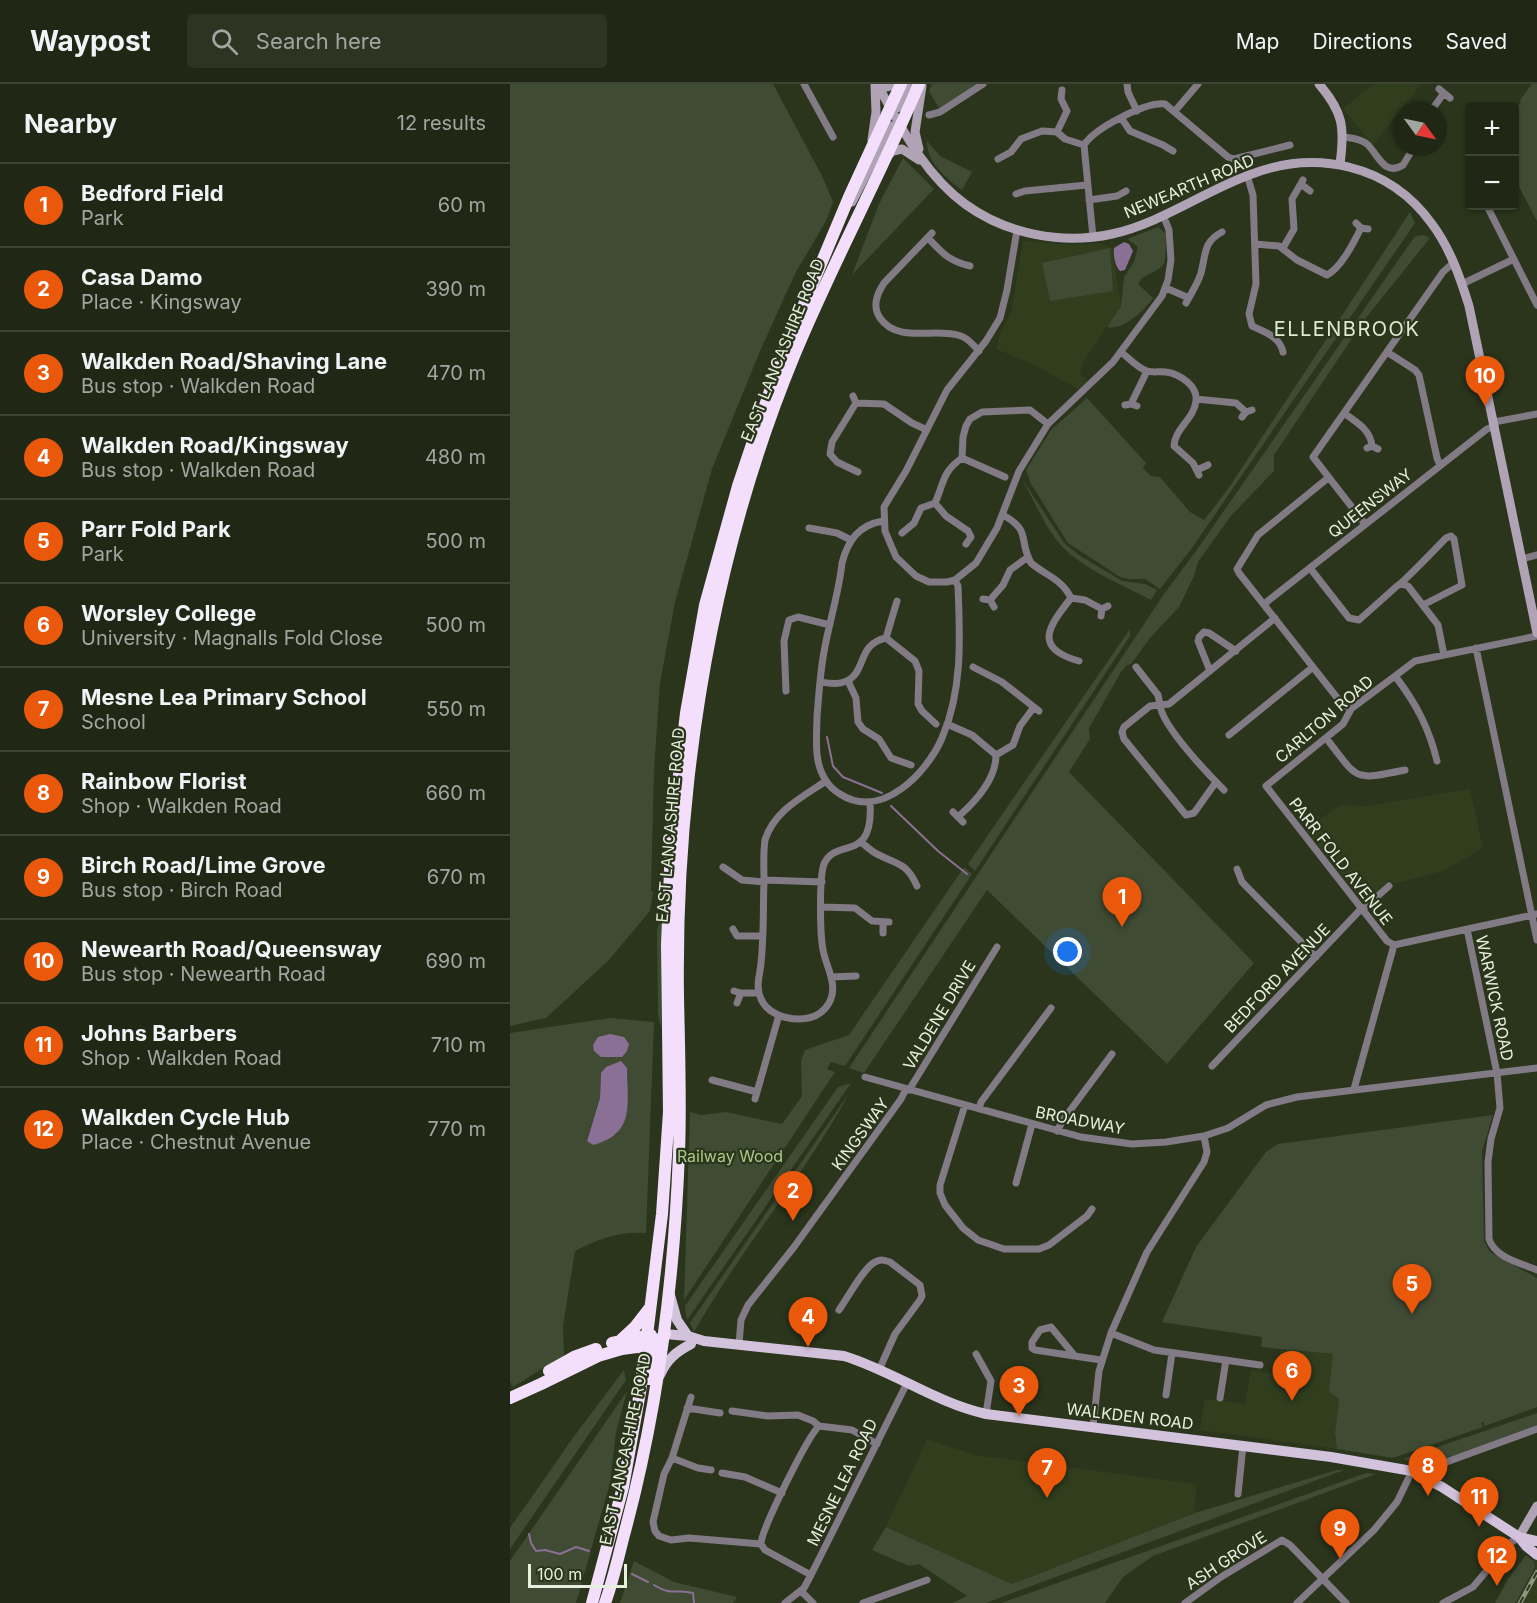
<!DOCTYPE html>
<meta charset="utf-8">
<style>
body{margin:0;font-family:Inter,sans-serif;background:#2d3422;color:#f1f3f6}
.controls{position:absolute;right:18px;top:18px;display:grid;overflow:hidden;border-radius:6px;box-shadow:0 2px 4px #0004}
.controls button{width:54px;height:54px;display:grid;place-items:center;padding:0;border:0;border-bottom:2px solid #3d4434;background:#202815;color:#f1f3f6;font:30px sans-serif}
.compass{position:absolute;left:883px;top:18px;width:54px;height:54px;border-radius:50%;background:#202815;box-shadow:0 2px 4px #0004;rotate:123deg}
.scale{position:absolute;left:18px;bottom:15px;width:99px;box-sizing:border-box;padding-left:6px;border:3px solid #e7efdf;border-top:0;font-size:16px;line-height:21px;white-space:nowrap;color:#e7efdf;-webkit-text-stroke:4px #2a351c;paint-order:stroke}
.you{position:absolute;left:558px;top:868px;width:21px;height:21px;margin:-15px;border:4px solid #fff;border-radius:50%;background:#1a73e8;box-shadow:0 0 0 9px #1a73e833}
.badge{display:grid;place-items:center;width:39px;height:39px;border-radius:50%;background:#ea580c;color:#fff;font-size:20px;font-weight:700}
.pin{position:absolute;translate:-50% -50px;filter:drop-shadow(0 2px 3px #0008)}
.pin::after{content:'';position:absolute;top:32px;width:21px;height:18px;background:inherit;clip-path:polygon(0 0,100% 0,50% 100%)}
.list{margin:0;padding:0;list-style:none}
h2{display:flex;justify-content:space-between;align-items:center;height:78px;margin:0;padding:0 24px;font-size:26px}
h2 small{font-size:20px;font-weight:400;color:#a2a6a0}
.list li{display:grid;grid-template-columns:39px 1fr auto;gap:18px;align-items:center;box-sizing:border-box;height:84px;padding:0 24px;border-top:2px solid #3d4434}
.list b{display:block;font-size:22px;white-space:nowrap}
.list p{margin:0;font-size:20px;white-space:nowrap;color:#a2a6a0}
.list em{font-size:20px;font-style:normal;color:#a2a6a0}
.icon{flex:none;width:33px;height:33px;fill:none;stroke:currentColor;stroke-width:2;stroke-linecap:round;stroke-linejoin:round}
.map{position:relative;flex:none;width:1027px;height:1519px;overflow:hidden}
header{display:flex;align-items:center;gap:36px;box-sizing:border-box;height:84px;padding:0 30px;background:#202815;border-bottom:2px solid #3d4434}
header strong{font-size:28px}
nav{display:flex;gap:33px;margin-inline-start:auto;font-size:21px}
.search{width:420px;height:54px;background:#2d3422;display:flex;align-items:center;gap:15px;box-sizing:border-box;padding:0 21px;border-radius:6px;color:#a2a6a0;font-size:22px}
main{display:flex}
aside{flex:1;background:#202815}
.map>svg:first-child{display:block}
</style>
<header>
<strong>Waypost</strong>
<div class="search"><svg class="icon" aria-label="search" viewBox="0 0 24 24"><circle cx="10" cy="10" r="6"/><path d="M15 15l6 6"/></svg>Search here</div>
<nav><a>Map</a><a>Directions</a><a>Saved</a></nav>
</header>
<main>
<aside>
<h2>Nearby<small>12 results</small></h2>
<ul class="list">
<li><span class="badge">1</span><div><b>Bedford Field</b><p>Park</p></div><em>60 m</em></li>
<li><span class="badge">2</span><div><b>Casa Damo</b><p>Place · Kingsway</p></div><em>390 m</em></li>
<li><span class="badge">3</span><div><b>Walkden Road/Shaving Lane</b><p>Bus stop · Walkden Road</p></div><em>470 m</em></li>
<li><span class="badge">4</span><div><b>Walkden Road/Kingsway</b><p>Bus stop · Walkden Road</p></div><em>480 m</em></li>
<li><span class="badge">5</span><div><b>Parr Fold Park</b><p>Park</p></div><em>500 m</em></li>
<li><span class="badge">6</span><div><b>Worsley College</b><p>University · Magnalls Fold Close</p></div><em>500 m</em></li>
<li><span class="badge">7</span><div><b>Mesne Lea Primary School</b><p>School</p></div><em>550 m</em></li>
<li><span class="badge">8</span><div><b>Rainbow Florist</b><p>Shop · Walkden Road</p></div><em>660 m</em></li>
<li><span class="badge">9</span><div><b>Birch Road/Lime Grove</b><p>Bus stop · Birch Road</p></div><em>670 m</em></li>
<li><span class="badge">10</span><div><b>Newearth Road/Queensway</b><p>Bus stop · Newearth Road</p></div><em>690 m</em></li>
<li><span class="badge">11</span><div><b>Johns Barbers</b><p>Shop · Walkden Road</p></div><em>710 m</em></li>
<li><span class="badge">12</span><div><b>Walkden Cycle Hub</b><p>Place · Chestnut Avenue</p></div><em>770 m</em></li>
</ul>
</aside>
<div class="map">
<svg width="1027" height="1519" viewBox="0 0 1027 1519">
<rect width="100%" height="100%" fill="#2a351c"/>
<path fill="#303e1e" d="M863 0H911L863 61 833 25Z
M513 157 566 161 589 159 602 163 611 222 574 277 570 290 579 298 570 306 521 279 486 265 490 249 501 229Z
M960 705 973 764 933 787 883 800 880 796 858 817H853L795 746 830 721 858 722Z
M771 1266 824 1270 819 1308 829 1315 825 1349 827 1365 690 1346 695 1315 735 1320 741 1286 767 1290Z
M417 1355 466 1371 686 1400 685 1429 502 1500 376 1443Z
M1027 1468V1519H1000L1005 1510Z"/>
<path fill="#404b34" fill-rule="evenodd" d="M0 0H263L312 92 323 118 316 137 286 188 250 267 202 385 165 518 150 599 144 686 141 807 143 808 140 827 98 877 36 934 0 942Z
M422 0H468L430 26 419 7Z
M1022 0H1027V137L1005 95V26L1008 24V21L1011 19 1010 16Z
M417 57 430 72 462 88 452 106C437 95 416 78 417 57Z
M393 74 424 105 342 191 369 120Z
M900 128 905 139 682 464 650 505 635 495H619L610 493 558 459 521 400 516 386 541 346 577 314 636 379 633 384 641 392 650 393 680 428 694 436 718 405Z
M648 143 656 150C655 159 657 171 654 179 649 189 633 189 628 200L643 214C635 226 613 247 597 243L611 222 614 193 624 178 628 163 617 155Z
M914 151 920 154 855 235 764 371V387L720 433 688 478 684 492 669 523 640 554 621 580 617 581 611 588 579 644 580 655 559 688 744 879 657 980 477 806 354 989 339 984 654 510 686 467 903 155 906 152Z
M600 164 603 207 540 217 532 179Z
M512 395 555 460 569 471 612 497 635 500 647 506 641 516C614 502 583 489 560 470 538 452 526 420 512 395Z
M620 545V552L465 787 458 780Z
M454 783 462 790 335 982 321 978 317 985 325 988 174 1216 180 1028 191 1031 216 1028 272 1040 292 1012 291 977 295 966 339 951Z
M149 839 152 840 151 944 148 931 147 847Z
M100 934 144 938 136 1149C110 1147 88 1155 65 1167L53 1242 54 1271 3 1303 0 1298V949ZM91 988 107 1050 83 1061 77 1056 90 1014Z
M341 999 177 1236 175 1222 328 1003Z
M340 1008C294 1092 231 1165 184 1248L180 1239Z
M983 1031 972 1067 974 1157 980 1168 1027 1194V1323L975 1342 973 1338H971L973 1343 883 1374 827 1365 825 1349 829 1315 819 1308 823 1270 751 1263 752 1253 652 1238 686 1163 756 1068 768 1060Z
M114 1286 116 1296 0 1465V1444L65 1351Z
M117 1307 106 1348 100 1399 66 1519H0V1477Z
M1027 1329V1343L932 1376 913 1381 893 1375Z
M827 1386H834L476 1519H442L457 1512 409 1480 399 1482 362 1466 376 1443 502 1500 685 1429Z
M856 1389 866 1390 643 1472 613 1493 595 1519H491Z
M1016 1471 1023 1477 1025 1483 1005 1519H985L998 1495Z
M124 1477 164 1498 227 1513 223 1519H110Z"/>
<path fill="#8a7095" d="M614 158 619 160 623 167 615 186 610 187C605 182 603 171 604 164Z
M100 950 114 953 119 960 117 967 112 973H91L84 967 83 961 88 953Z
M111 977 117 984C117 1019 126 1050 83 1061L77 1057 90 1014 91 989 96 983Z"/>
<g fill="none" stroke-linecap="round" stroke-linejoin="round">
<path stroke="#8a7095" stroke-width="2" d="M317 653 323 682 333 693 372 709
M381 722 428 767 457 790
M19 1450 21 1459 26 1467 35 1466 50 1470 66 1463 79 1467
M122 1490 138 1498
M144 1501C163 1513 166 1504 183 1509L184 1519"/>
<path stroke="#827a85" stroke-width="7" d="M294 0 323 53
M617 0 618 8 627 27
M929 5 940 14
M665 27 688 0
M921 27 934 9
M419 31 430 28 473 0
M612 35 620 47 653 61 663 67
M547 48 557 27 551 15 552 6
M834 53C841 54 850 54 857 60 868 70 874 93 893 81L904 63
M488 75 501 68 511 55 532 47 547 48 555 55 574 61
M737 91 743 111 746 200 739 230 742 242C755 248 770 253 773 268
M791 100 800 107
M506 110 515 107 577 101
M579 116 607 112 616 107
M977 122 1027 221
M846 139 851 144 858 145
M507 146 497 206 490 234 476 257 437 306 396 387 374 423 375 447 386 473 406 492 419 498H437L445 496 466 479 487 444 509 387 538 340 603 278 652 212 658 196 661 176 659 146 653 131
M422 149 374 199C367 210 362 222 370 234 388 260 425 243 451 252 458 254 464 262 469 267
M583 153 574 61C585 44 635 18 655 20L718 73 724 75 780 61
M418 154C432 169 439 177 460 182
M745 160 769 162 787 176 817 191C831 184 844 158 851 144
M773 164 784 145 782 115 793 96
M952 200 1004 175
M656 204 679 214
M676 219C681 210 688 199 691 189 696 170 693 158 712 148
M611 268C619 274 627 284 637 287 643 289 650 287 656 288 670 290 688 302 686 317 684 335 665 344 664 362L683 379 689 391
M877 268 905 286 909 291 927 374 930 381
M343 312 346 319 374 320 402 339 417 346
M686 315 726 319 736 328
M346 319 322 358 320 370 327 378 348 388
M621 320 637 287
M615 321 621 320 627 322
M834 329C847 339 860 345 862 362
M732 333 736 328 742 326
M984 338 1027 330
M857 364 862 362 868 365
M452 374 495 393
M687 386 698 381
M818 394 748 451 727 485 729 489 832 620 841 625
M425 419 436 432 458 447 461 453 456 460
M493 431C522 447 508 456 521 479 535 491 552 495 561 514 539 542 522 564 569 577
M373 437C349 441 338 456 332 479 329 509 319 538 314 568 310 589 309 610 307 632 307 647 305 662 308 677 311 691 318 703 330 710 371 737 417 689 432 654 453 605 450 553 448 502L445 496
M855 440 803 373 933 188 943 179
M299 444 327 449 341 456
M392 449 404 439 411 424 425 419C434 399 432 388 452 374L453 353 456 342 460 335 472 328 520 326 538 340
M1012 475 1027 471
M800 484 839 534 849 536 887 502C892 500 929 461 936 454L941 452 944 455 952 501 913 521
M891 500 898 502 928 541 934 571
M561 514 575 516 592 525
M473 515 480 516 484 523
M480 516 493 501 500 486 518 473
M754 520 977 345 985 342
M591 532 592 525 598 522
M376 554 387 517
M966 564 1027 856
M463 583 492 598 529 627
M626 583 648 611 650 621 659 620 765 534
M700 587 688 557 689 553 694 548 699 549 726 567
M885 592C906 619 919 644 927 677
M338 597 346 614 348 638 353 645 369 655 381 674 401 681
M310 598C317 599 326 601 334 598 357 591 346 560 376 554L405 577 409 587 408 620 412 627 426 640
M276 607 274 557 279 536 288 533 320 541
M437 640 462 651 486 671C486 695 466 717 449 732
M719 651 803 583
M816 654C849 696 842 697 895 686
M486 671 503 661 510 642 524 623
M316 697C292 713 264 727 255 756 253 770 254 783 254 797 253 824 254 852 251 879 250 892 245 902 251 915 257 929 274 935 289 935 302 935 312 931 319 919 329 901 316 883 313 866 310 851 309 793 314 780 326 752 364 781 360 718
M706 698 684 729 676 731 614 655 612 648 614 643 640 622 650 621C652 642 698 690 714 706
M443 728 453 738
M351 758C356 762 361 767 367 770 388 781 396 778 407 802
M213 783 232 796 254 798
M727 785 732 798 806 873
M254 796 312 798
M312 823 345 824 362 837 379 838
M852 826 879 802
M223 845 227 852H252
M957 845 987 989 990 1024 981 1055 978 1078 979 1155C985 1174 1011 1179 1027 1186
M373 849V838
M884 861 1027 830
M321 893 346 892
M224 907 231 909H249
M227 919 231 909
M702 982 851 825
M355 993 571 1053 622 1060 656 1058 694 1052 718 1044 756 1021 787 1013 1027 984
M202 996 247 1008
M844 1005 884 861 877 857 756 702 833 640 841 625 905 577 1027 552
M399 1006 487 863
M245 1015 269 931
M455 1021 430 1101V1109L435 1121 453 1144 468 1156 494 1165H529L539 1161 577 1132 582 1125
M469 1025 471 1018 541 924
M547 1047 553 1036 602 970
M506 1099 522 1040
M329 1226C337 1215 354 1183 365 1178 371 1175 374 1176 380 1178L410 1201 412 1212 410 1216 385 1250 369 1286
M601 1249 644 1266 750 1281
M229 1260 231 1236 238 1221 284 1163 391 1015 396 1005
M466 1270 481 1297 476 1330
M564 1271 541 1243 530 1246 522 1258V1264L525 1266 591 1276
M656 1311 662 1269
M181 1313 162 1374 154 1390 143 1438 145 1447 149 1452 161 1456 179 1454 251 1460 255 1466 301 1491
M710 1314 716 1276
M177 1324 210 1329
M222 1327 258 1332 288 1331 303 1337 309 1342 342 1346 367 1360
M583 1343 589 1287 601 1249 637 1168 694 1078 697 1068 694 1052
M162 1374 188 1384 201 1386
M212 1389 235 1393 272 1409
M909 1390 920 1384 1027 1345
M728 1410 733 1362
M251 1460C251 1446 298 1352 309 1342
M291 1507 303 1519
M275 1519 294 1504 301 1491 397 1299
M353 1519 417 1496
M675 1519 711 1493 772 1456 780 1461 836 1519
M787 1519 864 1446 887 1418 902 1387
M933 1519 963 1503 1000 1459 1009 1453"/>
<path stroke="#b0a3b5" stroke-width="9" d="M367 0C391 43 414 90 455 120 496 150 552 161 602 150 651 139 693 108 739 91 806 65 879 80 922 140 940 164 950 193 959 222L1027 549
M369 0 377 3 388 0
M809 0C833 28 835 43 830 80
M380 26 390 23 402 0
M362 56 366 28 365 1
M409 65 405 48 412 2
M377 72 383 67 392 65 409 76
M342 118 379 46 381 42H389
M1009 1453 1027 1422"/>
<path stroke="#d3c2db" stroke-width="10" d="M160 1211 167 1236 178 1252
M155 1250 178 1252 194 1257 334 1272C383 1287 426 1319 476 1330L821 1373 902 1387 932 1403 1009 1453 1016 1462 1027 1471
M150 1291C157 1275 166 1268 181 1260
M1009 1453 1027 1457"/>
<path stroke="#f3dffc" stroke-width="12" d="M111 1256 125 1243 139 1225
M102 1259 141 1251
M39 1287 64 1273 86 1265
M139 1295 146 1260 155 1250
M0 1314 31 1300 88 1272 112 1265 141 1261
M82 1519 113 1403 130 1308 152 1130 159 1028 157 861 161 761 176 629 195 521 228 402 269 280 339 113 391 0
M95 1519C103 1497 108 1474 114 1451 148 1326 164 1199 169 1069 171 1017 169 964 168 912 167 841 170 770 178 699 194 553 228 408 284 272 322 180 370 92 409 0"/>
<g stroke="#8c9681" stroke-width="4.5">
<path id="rail" d="M1010 1519 1027 1488"/>
</g>
<use href="#rail" stroke="#2a351c" stroke-width="2" stroke-dasharray="7" stroke-linecap="butt"/>
</g>
<g text-anchor="middle" dominant-baseline="central" stroke-width="4.5" stroke-linejoin="round" paint-order="stroke">
<g font-size="16" fill="#e7efdf" stroke="#2a351c">
<text transform="translate(679 102) rotate(-23)">NEWEARTH ROAD</text>
<text transform="translate(272 266) rotate(-68)">EAST LANCASHIRE ROAD</text>
<text transform="translate(860 419) rotate(-38)">QUEENSWAY</text>
<text transform="translate(814 635) rotate(-41)">CARLTON ROAD</text>
<text transform="translate(160 741) rotate(-85)">EAST LANCASHIRE ROAD</text>
<text transform="translate(831 777) rotate(52)">PARR FOLD AVENUE</text>
<text transform="translate(767 894) rotate(-46)">BEDFORD AVENUE</text>
<text transform="translate(985 914) rotate(78)">WARWICK ROAD</text>
<text transform="translate(429 931) rotate(-59)">VALDENE DRIVE</text>
<text transform="translate(570 1036) rotate(11)">BROADWAY</text>
<text transform="translate(350 1050) rotate(-54)">KINGSWAY</text>
<text transform="translate(620 1332) rotate(7)">WALKDEN ROAD</text>
<text transform="translate(115 1365) rotate(-78)">EAST LANCASHIRE ROAD</text>
<text transform="translate(332 1398) rotate(-64)">MESNE LEA ROAD</text>
<text transform="translate(716 1476) rotate(-33)">ASH GROVE</text>
</g>
<g font-size="16" fill="#abca88" stroke="#2a351c">
<text x="220" y="1072">Railway Wood</text>
</g>
<g font-size="20" letter-spacing="1.5" fill="#dbebcb" stroke="#2a351c">
<text x="837" y="245">ELLENBROOK</text>
</g>
</g>
</svg>
<div class="controls">
<button>+</button>
<button>−</button>
</div>
<svg class="compass" viewBox="-18 -18 36 36"><path d="M0-13l5 13h-10z" fill="#e53935"/><path d="M0 13l5-13h-10z" fill="#a2a6a0"/></svg>
<div class="scale">100 m</div>
<div class="you"></div>
<div class="pin badge" style="left:612px;top:843px">1</div>
<div class="pin badge" style="left:283px;top:1137px">2</div>
<div class="pin badge" style="left:509px;top:1332px">3</div>
<div class="pin badge" style="left:298px;top:1263px">4</div>
<div class="pin badge" style="left:902px;top:1230px">5</div>
<div class="pin badge" style="left:782px;top:1317px">6</div>
<div class="pin badge" style="left:537px;top:1414px">7</div>
<div class="pin badge" style="left:918px;top:1412px">8</div>
<div class="pin badge" style="left:830px;top:1475px">9</div>
<div class="pin badge" style="left:975px;top:322px">10</div>
<div class="pin badge" style="left:969px;top:1443px">11</div>
<div class="pin badge" style="left:987px;top:1502px">12</div>
</div>
</main>
